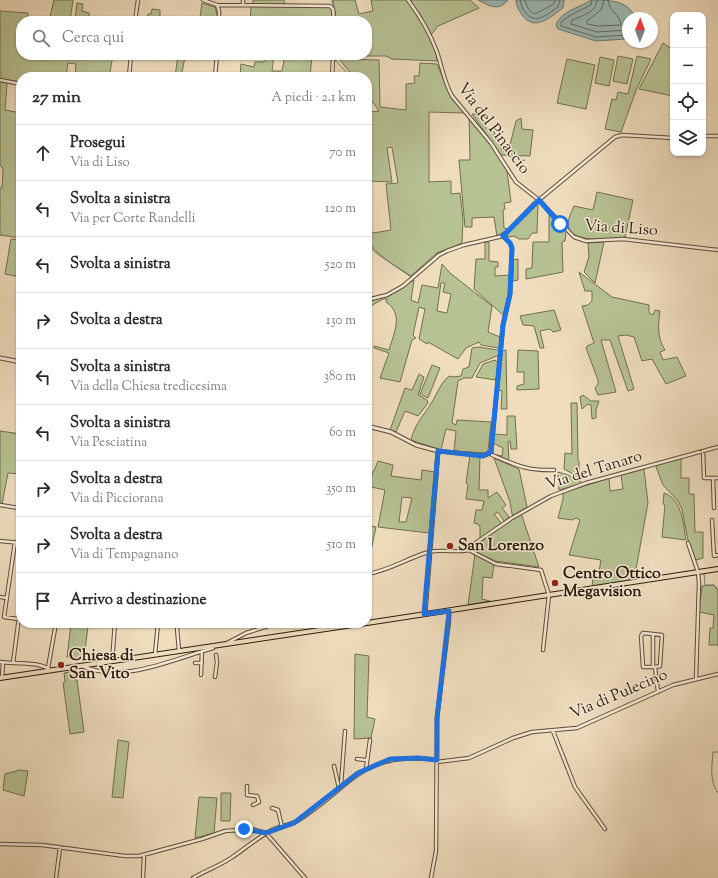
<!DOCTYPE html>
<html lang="it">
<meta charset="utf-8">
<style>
body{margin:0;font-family:"Sorts Mill Goudy",serif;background:#f2f2f3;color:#2b2b33}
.controls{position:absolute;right:12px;top:12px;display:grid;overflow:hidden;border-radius:8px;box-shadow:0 1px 3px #0004}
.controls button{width:36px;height:36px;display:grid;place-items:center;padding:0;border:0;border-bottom:1px solid #e1e1e2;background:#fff;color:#2b2b33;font:20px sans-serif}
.compass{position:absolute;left:622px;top:12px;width:36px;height:36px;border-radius:50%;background:#fff;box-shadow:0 1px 3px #0004;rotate:1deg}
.stop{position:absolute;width:12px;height:12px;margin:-9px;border:3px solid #1a73e8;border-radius:50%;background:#fff}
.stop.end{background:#1a73e8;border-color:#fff;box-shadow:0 1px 4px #0008}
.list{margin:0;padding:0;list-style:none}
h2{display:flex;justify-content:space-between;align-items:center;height:52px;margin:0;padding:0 16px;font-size:17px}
h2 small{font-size:13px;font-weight:400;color:#7c7c81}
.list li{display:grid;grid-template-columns:26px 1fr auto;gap:12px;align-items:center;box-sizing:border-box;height:56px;padding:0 16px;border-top:1px solid #e1e1e2}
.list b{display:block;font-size:15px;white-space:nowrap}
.list p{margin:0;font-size:13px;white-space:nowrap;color:#7c7c81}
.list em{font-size:13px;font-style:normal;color:#7c7c81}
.icon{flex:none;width:22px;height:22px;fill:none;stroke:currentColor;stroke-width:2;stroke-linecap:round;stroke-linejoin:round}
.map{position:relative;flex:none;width:718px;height:878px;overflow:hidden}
.search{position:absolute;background:#fff;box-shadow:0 1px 3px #0004;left:16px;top:16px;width:356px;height:44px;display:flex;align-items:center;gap:10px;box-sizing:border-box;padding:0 14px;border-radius:16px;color:#7c7c81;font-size:15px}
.panel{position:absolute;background:#fff;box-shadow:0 1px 3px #0004;left:16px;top:72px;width:356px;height:556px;border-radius:16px}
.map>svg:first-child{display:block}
</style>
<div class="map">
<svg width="718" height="878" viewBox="0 0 718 878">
<rect width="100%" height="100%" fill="#efddbe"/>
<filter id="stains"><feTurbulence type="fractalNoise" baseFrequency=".005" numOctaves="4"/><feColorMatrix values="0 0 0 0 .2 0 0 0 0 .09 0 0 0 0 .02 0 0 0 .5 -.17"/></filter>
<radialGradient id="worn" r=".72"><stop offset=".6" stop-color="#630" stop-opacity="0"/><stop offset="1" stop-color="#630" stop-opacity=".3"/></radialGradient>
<path fill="#b7c293" stroke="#726e50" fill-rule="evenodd" d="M54 0H73L70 21H49Z
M253 0H284L285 5 253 4Z
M333 0H355L359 14 373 11 371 0H407C416 13 438 45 437 61L392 59 386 56H336L367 55V21H336Z
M410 0H470L479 8 438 26 431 35Z
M77 3 83 4 82 11 89 13V21H75Z
M202 3 215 7 218 19 200 17Z
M253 6 330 7 332 10 333 21H250L251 8Z
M152 9 160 10V21L147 19 148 14H151Z
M0 11 28 13 27 21H21V55H113L109 77H75L76 64 68 63 66 76 21 77V82L0 79Z
M663 43 673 50V96L639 89Z
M178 55H190L189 57H185L181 77H175Z
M265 55H274L272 71H282L285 55H312L310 77H240L241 64 254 67 255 62H264Z
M618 56 633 59 627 84 613 81Z
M637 56 651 59 637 88 621 132 605 129 612 99 616 100 618 92 628 94Z
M600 57 614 60 609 86 595 83Z
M339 59 379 60 380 107 406 110V84L415 83 414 76H419L420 63 437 64 450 95 464 113 429 112V182L451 181V194L460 193 463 219 462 243 437 253 411 276C398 267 367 251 367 234L391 230 386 184 398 183 392 147 387 148 392 182 367 181V112L379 111 367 94V77H354Z
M567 59 595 65 586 109 557 103Z
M0 82 7 83 5 110 21 113V238L0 235V188H2L3 170 0 164Z
M472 114H477L487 129H491L495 133 494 136 502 150 508 153 516 121 521 118 522 129 533 130 530 156 501 155Z
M469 115 492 144 507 171 511 202 504 203 505 209 503 210 504 228 508 229 497 236 494 217 472 218V227H465L459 160H470Z
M597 192 633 200 625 237C612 239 571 244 568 226 567 221 572 211 574 206L593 210Z
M538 204 537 233H532L528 239H519L514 236 508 237 507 234Z
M549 214 566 233 565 241 562 242 563 272 526 279V269L532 268 533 242H549Z
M11 239 21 240V277L5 274Z
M485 242H489V261L498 262V267H495V276L510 275 509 294 503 315 474 289 476 259H485Z
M604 242 595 283 584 272 589 257 588 243Z
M518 259V280L513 281V260Z
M442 264 450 273 492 306 488 332 500 337 499 348 481 345 479 342 466 348 458 359 428 342 427 344 419 339 425 309 419 307 413 335 416 338 412 340 400 382 380 378 389 353 374 348V346L389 350C394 333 404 314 386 302L387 299H383L367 308V302L388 296 414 280 411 300 418 303 422 285 438 288ZM441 283H445L443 292 451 294 447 313 437 311Z
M579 272 612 297 649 305V313L653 315 655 310 660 311C658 324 657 338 665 350L660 352 663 360 677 357 686 376 666 384 652 359 642 361 634 337 626 335 618 336 634 389 628 391 610 340H601L616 392 598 395 595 388 598 384V380L586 348 587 346 594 343 582 306 588 305 592 301V291H585Z
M554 310 561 330 553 332 550 329 540 331 544 348H540L534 326 523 325 520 316Z
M479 347 498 350 499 355 480 363 472 378H464L458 381 452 423 456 425 457 420 491 422 488 451 485 453 454 451 456 431 446 429 441 450 411 440C416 421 423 417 432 402 438 392 440 384 449 376L453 377 461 376 463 369 469 367 472 348Z
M506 350 507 409H501L502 391 498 390 502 351Z
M518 350 538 351 539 389 517 390V386L524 384V372H517Z
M495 360 498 363 496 380 476 377 483 364Z
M432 365 440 368 428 398 420 394Z
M419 374 424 377 418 395 427 400 428 403 418 416 405 411 396 432 390 430 405 388 412 390Z
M583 395 591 401H599L596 410V418L592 419 591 405 588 404 582 409 580 397Z
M571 403H577L578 460 579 461V474L582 476V479L564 469 565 453 572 454Z
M507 416H515L517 449H511L510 441 508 442 509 462 493 454 502 456 503 448 493 443V434L507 435Z
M0 431 21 434V474L8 473 2 504 0 503Z
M470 455 480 456 479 490H488V498L497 492 506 505 502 508 509 517 504 521 498 512 494 514 501 523 480 540V527L478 524 474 523 476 510H482L484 501 466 499 468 484 466 483Z
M494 458 519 469 527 507 514 515 512 514 510 502Z
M681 458V478H689V494H694L695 532H703V558L696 560 688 540 682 509 678 501 663 485 656 467 657 464Z
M378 461 393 465 391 476 421 480 422 470 435 472 429 533 378 527 385 490 367 486V484H370L373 471H374ZM402 497 412 498 406 522H399Z
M644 469 648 503 634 580 592 587 593 577H598L601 560 569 555 580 520 576 518 572 520 558 518 563 499V493L609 478 610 491 623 489 621 475Z
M558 472 568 475 583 483 559 490Z
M664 493C682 499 683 523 686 540L662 537 665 505 663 504Z
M521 513 539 567 495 561 472 550V548Z
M367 525 376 527 367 570Z
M475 554 494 564 492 578 483 577 482 599 490 601 468 605Z
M714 585 718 591V645H709L710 628H713L714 615 699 612 702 586Z
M71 624 88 626 84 659 67 657Z
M355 654 369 656 367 717 375 719 371 738 354 739Z
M74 671 75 680H77L84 732 70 734 63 683 65 682 64 673Z
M118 740 129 742 123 798 112 797Z
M20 770 28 771 24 796 3 790 5 774Z
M221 793H231L230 821H221Z
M199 797 217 798 214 833 195 838Z"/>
<path fill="#9bbbb8" stroke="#6f7b74" d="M478 0H508C499 12 489 6 478 0Z
M516 0H564L563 8C549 18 535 32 522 15 519 10 516 6 516 0Z
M591 0C609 0 629 0 635 18H628V38L626 39 596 41 558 29 556 25C561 11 579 8 591 0Z"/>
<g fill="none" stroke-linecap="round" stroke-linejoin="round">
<path stroke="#646b63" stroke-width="1" d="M520 0C521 5 522 8 525 12 536 26 547 14 558 7L560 0
M525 0C526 5 530 13 535 14L554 4 555 0
M592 0 591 5 569 16 561 22V26L596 37 628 35
M597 0C597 12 582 16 572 20L571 24 597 32 628 30
M604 0 601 10 587 21V24L598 26 621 25C620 14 609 12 608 0"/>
<path stroke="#6f7b74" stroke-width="1" d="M332 0 334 9
M335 12V21
M335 60 351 77
M367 243 376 253 411 277
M704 573 705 585H714L718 589
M718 752H713C712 766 709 781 718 793"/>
<g stroke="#5e4c3a" stroke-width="4.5">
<path id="minor" d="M203 0 217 5 219 11V21
M408 0C420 16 430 33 437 52 442 67 444 82 452 96L491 143 516 182 539 200 574 237 586 241 623 239 718 250
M217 5 330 6 333 9 334 21
M243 5V0
M135 21 138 0
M316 55 333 58 332 77
M129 77 131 55
M215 77 217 55
M0 80 21 84
M703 136H718
M367 300 387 295 403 286 439 255 447 251 464 245 503 236 534 204 615 137 622 135 673 138
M438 451 479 455H486L491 452 503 325 510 294 512 248 510 243 503 236
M703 451 704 478H718
M491 452 492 455C516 465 527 471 554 470
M713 478 714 508
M0 505 19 508
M712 520 714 556 718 555
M0 541 21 543
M15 542 4 617 18 619
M688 543 698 572 699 583 696 678
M469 550 496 564 541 570 549 595 543 650
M367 574C389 571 407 558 429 552 442 549 456 553 469 550L471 546 512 518 551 496 586 483 718 447
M0 597 7 598
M82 623 96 624
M177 628 179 651
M227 643 246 633 278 623
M155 655 158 623
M0 662C13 664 40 661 50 670
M112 662 115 623
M13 663 21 602
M195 663H202
M82 666C123 684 173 659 213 648
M653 667H643L641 636 643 633 653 634
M655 667H653V634L662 635 660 666 655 667 658 692
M48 668 56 623
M201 675 202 651
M2 677 3 662
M215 677 217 662 216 655
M553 731 575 787 605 829
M357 759 366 760
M437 762 469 758 513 738 532 732 577 728 673 685 718 674
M334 766 339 788
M366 769 370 740
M341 785 345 731
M247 786V795L257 796 259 802 253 805
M272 808 278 810 282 827
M0 844 42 845 125 856H139L202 839 225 831 252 829 266 833 305 878
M56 878 60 847
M143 878 144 856
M193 878C205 871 219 866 231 858 243 850 255 840 268 832 277 826 289 826 299 820 355 784 360 751 437 760
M431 878 436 851 437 718 449 621V611"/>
</g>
<g stroke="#5e4c3a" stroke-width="5">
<path id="tertiary" d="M0 358 21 362
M367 426 391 432 416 445 438 451 425 614"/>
</g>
<g stroke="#2d1b0e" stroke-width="6">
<path id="primary" d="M367 623 718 569
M0 678 366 623"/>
</g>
<use href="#minor" stroke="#f5e9d5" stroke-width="2.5"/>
<use href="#tertiary" stroke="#f5e9d5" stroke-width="3"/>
<use href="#primary" stroke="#efddbe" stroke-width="4"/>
</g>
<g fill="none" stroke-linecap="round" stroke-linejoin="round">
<path stroke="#1a73e8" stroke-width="5" d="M244 829 266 833 294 823 358 773 390 759 418 758 437 760V718L449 613V611L424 614 438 451 483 456 491 452 503 325 510 294 512 248 510 243 503 236 539 200 560 224"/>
</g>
<g fill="#8f2418" stroke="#f5e9d5" stroke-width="1.5">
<circle cx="450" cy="546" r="4"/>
<circle cx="555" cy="583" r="4"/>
<circle cx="61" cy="665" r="4"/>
</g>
<g text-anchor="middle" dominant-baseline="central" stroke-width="3" stroke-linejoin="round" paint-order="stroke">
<g font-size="16" fill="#2d1b0e" stroke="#f5e9d5">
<text transform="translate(493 129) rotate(53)">Via del Pinaccio</text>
<text transform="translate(621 229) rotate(4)">Via di Liso</text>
<text transform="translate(594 471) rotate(-17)">Via del Tanaro</text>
<text transform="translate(619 695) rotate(-23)">Via di Pulecino</text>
</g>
<g font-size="16" font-weight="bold" fill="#2d1b0e" stroke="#f5e9d5" text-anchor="start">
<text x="458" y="546">San Lorenzo</text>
<text x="563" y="574">Centro Ottico<tspan x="563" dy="18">Megavision</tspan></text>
<text x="69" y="656">Chiesa di<tspan x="69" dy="18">San Vito</tspan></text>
</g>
</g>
<rect width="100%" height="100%" filter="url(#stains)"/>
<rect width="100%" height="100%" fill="url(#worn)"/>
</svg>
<div class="controls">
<button>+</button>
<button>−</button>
<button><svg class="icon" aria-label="locate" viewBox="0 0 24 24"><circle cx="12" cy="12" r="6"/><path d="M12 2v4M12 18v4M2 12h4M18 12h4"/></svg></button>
<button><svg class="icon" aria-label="layers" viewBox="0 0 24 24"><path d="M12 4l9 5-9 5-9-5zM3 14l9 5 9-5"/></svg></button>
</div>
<svg class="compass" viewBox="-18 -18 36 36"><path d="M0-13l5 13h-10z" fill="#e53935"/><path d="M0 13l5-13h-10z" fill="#7c7c81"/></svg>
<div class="stop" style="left:560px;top:224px"></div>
<div class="stop end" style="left:244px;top:829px"></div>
<div class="search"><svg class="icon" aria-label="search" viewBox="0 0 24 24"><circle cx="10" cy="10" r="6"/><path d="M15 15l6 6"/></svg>Cerca qui</div>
<section class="panel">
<h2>27 min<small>A piedi · 2.1 km</small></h2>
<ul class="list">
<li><svg class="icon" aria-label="ahead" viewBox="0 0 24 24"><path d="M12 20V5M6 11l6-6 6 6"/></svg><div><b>Prosegui</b><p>Via di Liso</p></div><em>70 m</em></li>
<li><svg class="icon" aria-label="left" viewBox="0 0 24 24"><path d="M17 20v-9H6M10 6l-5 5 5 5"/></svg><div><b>Svolta a sinistra</b><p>Via per Corte Randelli</p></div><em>120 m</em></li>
<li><svg class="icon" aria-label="left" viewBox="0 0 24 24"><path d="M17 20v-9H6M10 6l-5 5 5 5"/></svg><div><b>Svolta a sinistra</b></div><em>520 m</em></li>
<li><svg class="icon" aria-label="right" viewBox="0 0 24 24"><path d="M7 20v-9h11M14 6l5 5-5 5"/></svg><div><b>Svolta a destra</b></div><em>130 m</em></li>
<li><svg class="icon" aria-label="left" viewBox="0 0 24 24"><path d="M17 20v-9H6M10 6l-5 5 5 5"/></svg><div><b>Svolta a sinistra</b><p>Via della Chiesa tredicesima</p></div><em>380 m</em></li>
<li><svg class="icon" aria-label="left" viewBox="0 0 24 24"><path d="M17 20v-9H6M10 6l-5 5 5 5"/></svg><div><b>Svolta a sinistra</b><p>Via Pesciatina</p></div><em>60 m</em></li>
<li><svg class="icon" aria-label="right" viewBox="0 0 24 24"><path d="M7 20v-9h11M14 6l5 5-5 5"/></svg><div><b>Svolta a destra</b><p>Via di Picciorana</p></div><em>350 m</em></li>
<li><svg class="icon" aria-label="right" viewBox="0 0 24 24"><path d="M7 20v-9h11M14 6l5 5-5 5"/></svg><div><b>Svolta a destra</b><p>Via di Tempagnano</p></div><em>510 m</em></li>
<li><svg class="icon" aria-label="arrive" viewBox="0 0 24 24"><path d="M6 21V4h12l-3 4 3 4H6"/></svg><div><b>Arrivo a destinazione</b></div></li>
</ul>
</section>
</div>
